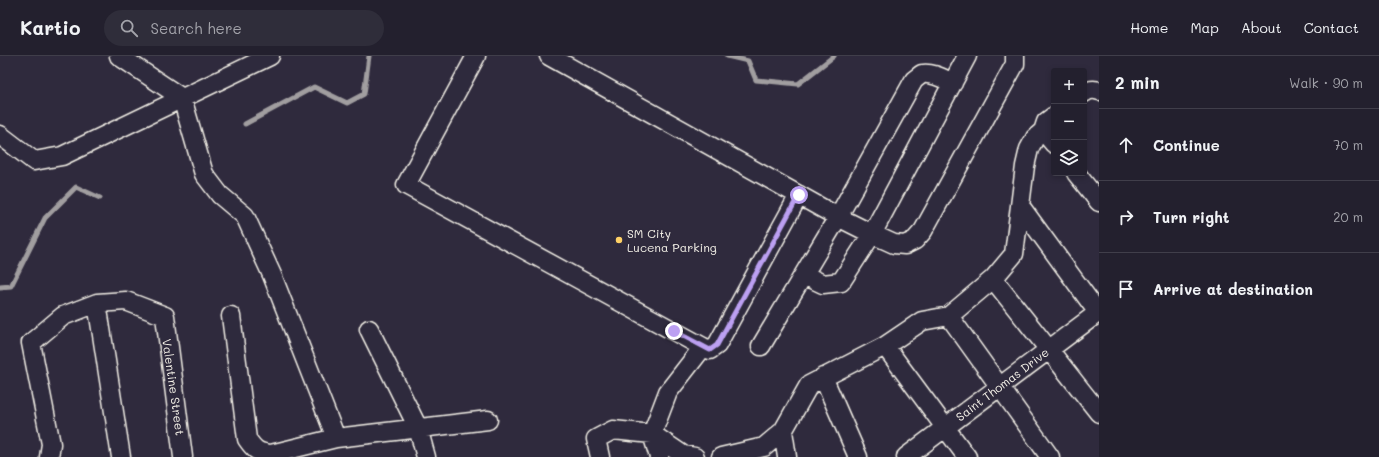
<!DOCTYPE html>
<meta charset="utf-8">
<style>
body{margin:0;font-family:Mali,sans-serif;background:#2f2d3a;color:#f1f3f6}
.controls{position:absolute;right:12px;top:12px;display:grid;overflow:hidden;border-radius:4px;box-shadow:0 2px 6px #0003}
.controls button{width:36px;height:36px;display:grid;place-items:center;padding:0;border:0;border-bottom:1px solid #403e4a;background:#23202e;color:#f1f3f6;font:20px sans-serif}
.stop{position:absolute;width:12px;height:12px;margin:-9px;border:3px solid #bca0f2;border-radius:50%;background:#fff}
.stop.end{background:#bca0f2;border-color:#fff;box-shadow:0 1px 4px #0008}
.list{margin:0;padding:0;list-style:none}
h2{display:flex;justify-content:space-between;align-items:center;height:52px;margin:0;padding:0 16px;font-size:17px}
h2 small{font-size:13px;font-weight:400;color:#a3a3aa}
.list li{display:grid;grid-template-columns:26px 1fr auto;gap:12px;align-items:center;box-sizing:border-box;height:72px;padding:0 16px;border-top:1px solid #403e4a}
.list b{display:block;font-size:15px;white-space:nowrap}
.list em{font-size:13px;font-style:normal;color:#a3a3aa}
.icon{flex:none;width:22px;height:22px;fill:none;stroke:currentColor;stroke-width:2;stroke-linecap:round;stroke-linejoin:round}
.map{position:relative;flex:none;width:1099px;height:401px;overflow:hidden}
header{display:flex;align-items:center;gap:24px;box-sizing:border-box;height:56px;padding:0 20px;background:#23202e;border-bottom:1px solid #403e4a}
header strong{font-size:19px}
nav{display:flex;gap:22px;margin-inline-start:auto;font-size:14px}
.search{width:280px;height:36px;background:#2f2d3a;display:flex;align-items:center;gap:10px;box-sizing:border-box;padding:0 14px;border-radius:22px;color:#a3a3aa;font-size:15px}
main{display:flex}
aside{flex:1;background:#23202e}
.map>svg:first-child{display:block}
</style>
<header>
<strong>Kartio</strong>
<div class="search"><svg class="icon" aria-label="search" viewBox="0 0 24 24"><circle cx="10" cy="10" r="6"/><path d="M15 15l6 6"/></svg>Search here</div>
<nav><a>Home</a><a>Map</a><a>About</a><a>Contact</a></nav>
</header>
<main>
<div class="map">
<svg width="1099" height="401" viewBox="0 0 1099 401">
<rect width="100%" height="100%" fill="#2f2a3d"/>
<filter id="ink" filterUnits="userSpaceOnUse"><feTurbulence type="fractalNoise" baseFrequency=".025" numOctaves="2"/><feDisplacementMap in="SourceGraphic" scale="8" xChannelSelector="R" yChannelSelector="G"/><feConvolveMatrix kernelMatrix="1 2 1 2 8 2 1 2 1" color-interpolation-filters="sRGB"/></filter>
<g filter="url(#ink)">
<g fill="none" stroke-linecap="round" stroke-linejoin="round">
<path stroke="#a19ea0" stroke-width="5" d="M727 0 748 5 756 24 798 28 834 0
M245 68 314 31 347 47 364 38 369 0
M0 231 11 230 45 162 76 131 100 142"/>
<g stroke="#f4f1e8" stroke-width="21">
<path id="minor" d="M119 0 182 42 204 118 220 139 245 160 272 219 336 382
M476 0 406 129 703 291 710 294 717 289 799 139
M549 0 838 161 872 178 894 188 905 189 915 184 923 175 1015 8V0
M1084 37C1088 34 1094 33 1099 35
M1043 75 1054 88
M0 79 34 105 62 100 270 0
M1076 117 1099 146
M1021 151 1099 258
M804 219 823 228 841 226 872 178 967 0
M993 223 1099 357
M97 247 121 401
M231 260 247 383C254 393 257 397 271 398L336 382 488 364
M949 260 1050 401
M369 273 418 372 426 401
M761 290 838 161 914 24C917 22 920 19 922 18 932 16 944 23 953 27
M885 290 967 401
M823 321 858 401
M783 375 787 401
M49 401 51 388 31 287 63 260 97 247 126 245 165 260 183 401
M600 401 596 383 613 374 652 378 683 399 695 401
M659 401 652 378 668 336 703 291
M721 401 764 391 783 375 809 329 885 290 922 265 949 260 993 223 1014 198 1025 110 1029 93 1035 82 1043 75 1046 66 1054 60
M906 401 1099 256"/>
</g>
<use href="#minor" stroke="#2f2a3d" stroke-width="18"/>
</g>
</g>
<g fill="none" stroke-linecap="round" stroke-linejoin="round" filter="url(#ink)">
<path stroke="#bca0f2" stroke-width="5" d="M674 275 710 294 717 289 799 139"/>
</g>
<circle fill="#ffd166" stroke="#2f2a3d" stroke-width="1.5" cx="619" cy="184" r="4"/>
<g text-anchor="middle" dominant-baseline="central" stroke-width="3" stroke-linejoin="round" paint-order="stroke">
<g font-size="12" fill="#f4f1e8" stroke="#2f2a3d" text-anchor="start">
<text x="627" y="177">SM City<tspan x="627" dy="14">Lucena Parking</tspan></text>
</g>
<g font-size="12" fill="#f4f1e8" stroke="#2f2a3d">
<text transform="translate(1002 328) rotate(-37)">Saint Thomas Drive</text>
<text transform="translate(174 331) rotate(82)">Valentine Street</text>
</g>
</g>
</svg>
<div class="controls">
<button>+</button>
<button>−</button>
<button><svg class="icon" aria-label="layers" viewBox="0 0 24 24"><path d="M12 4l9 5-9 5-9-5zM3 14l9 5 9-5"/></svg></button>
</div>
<div class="stop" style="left:799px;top:139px"></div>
<div class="stop end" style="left:674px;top:275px"></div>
</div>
<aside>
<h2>2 min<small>Walk · 90 m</small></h2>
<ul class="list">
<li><svg class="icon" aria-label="ahead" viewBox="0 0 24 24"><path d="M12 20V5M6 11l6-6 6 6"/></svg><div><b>Continue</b></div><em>70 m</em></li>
<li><svg class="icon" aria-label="right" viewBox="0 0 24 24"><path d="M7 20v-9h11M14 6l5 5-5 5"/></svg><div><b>Turn right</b></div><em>20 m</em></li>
<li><svg class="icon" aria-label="arrive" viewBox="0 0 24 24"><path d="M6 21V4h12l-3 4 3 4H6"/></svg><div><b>Arrive at destination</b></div></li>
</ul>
</aside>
</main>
